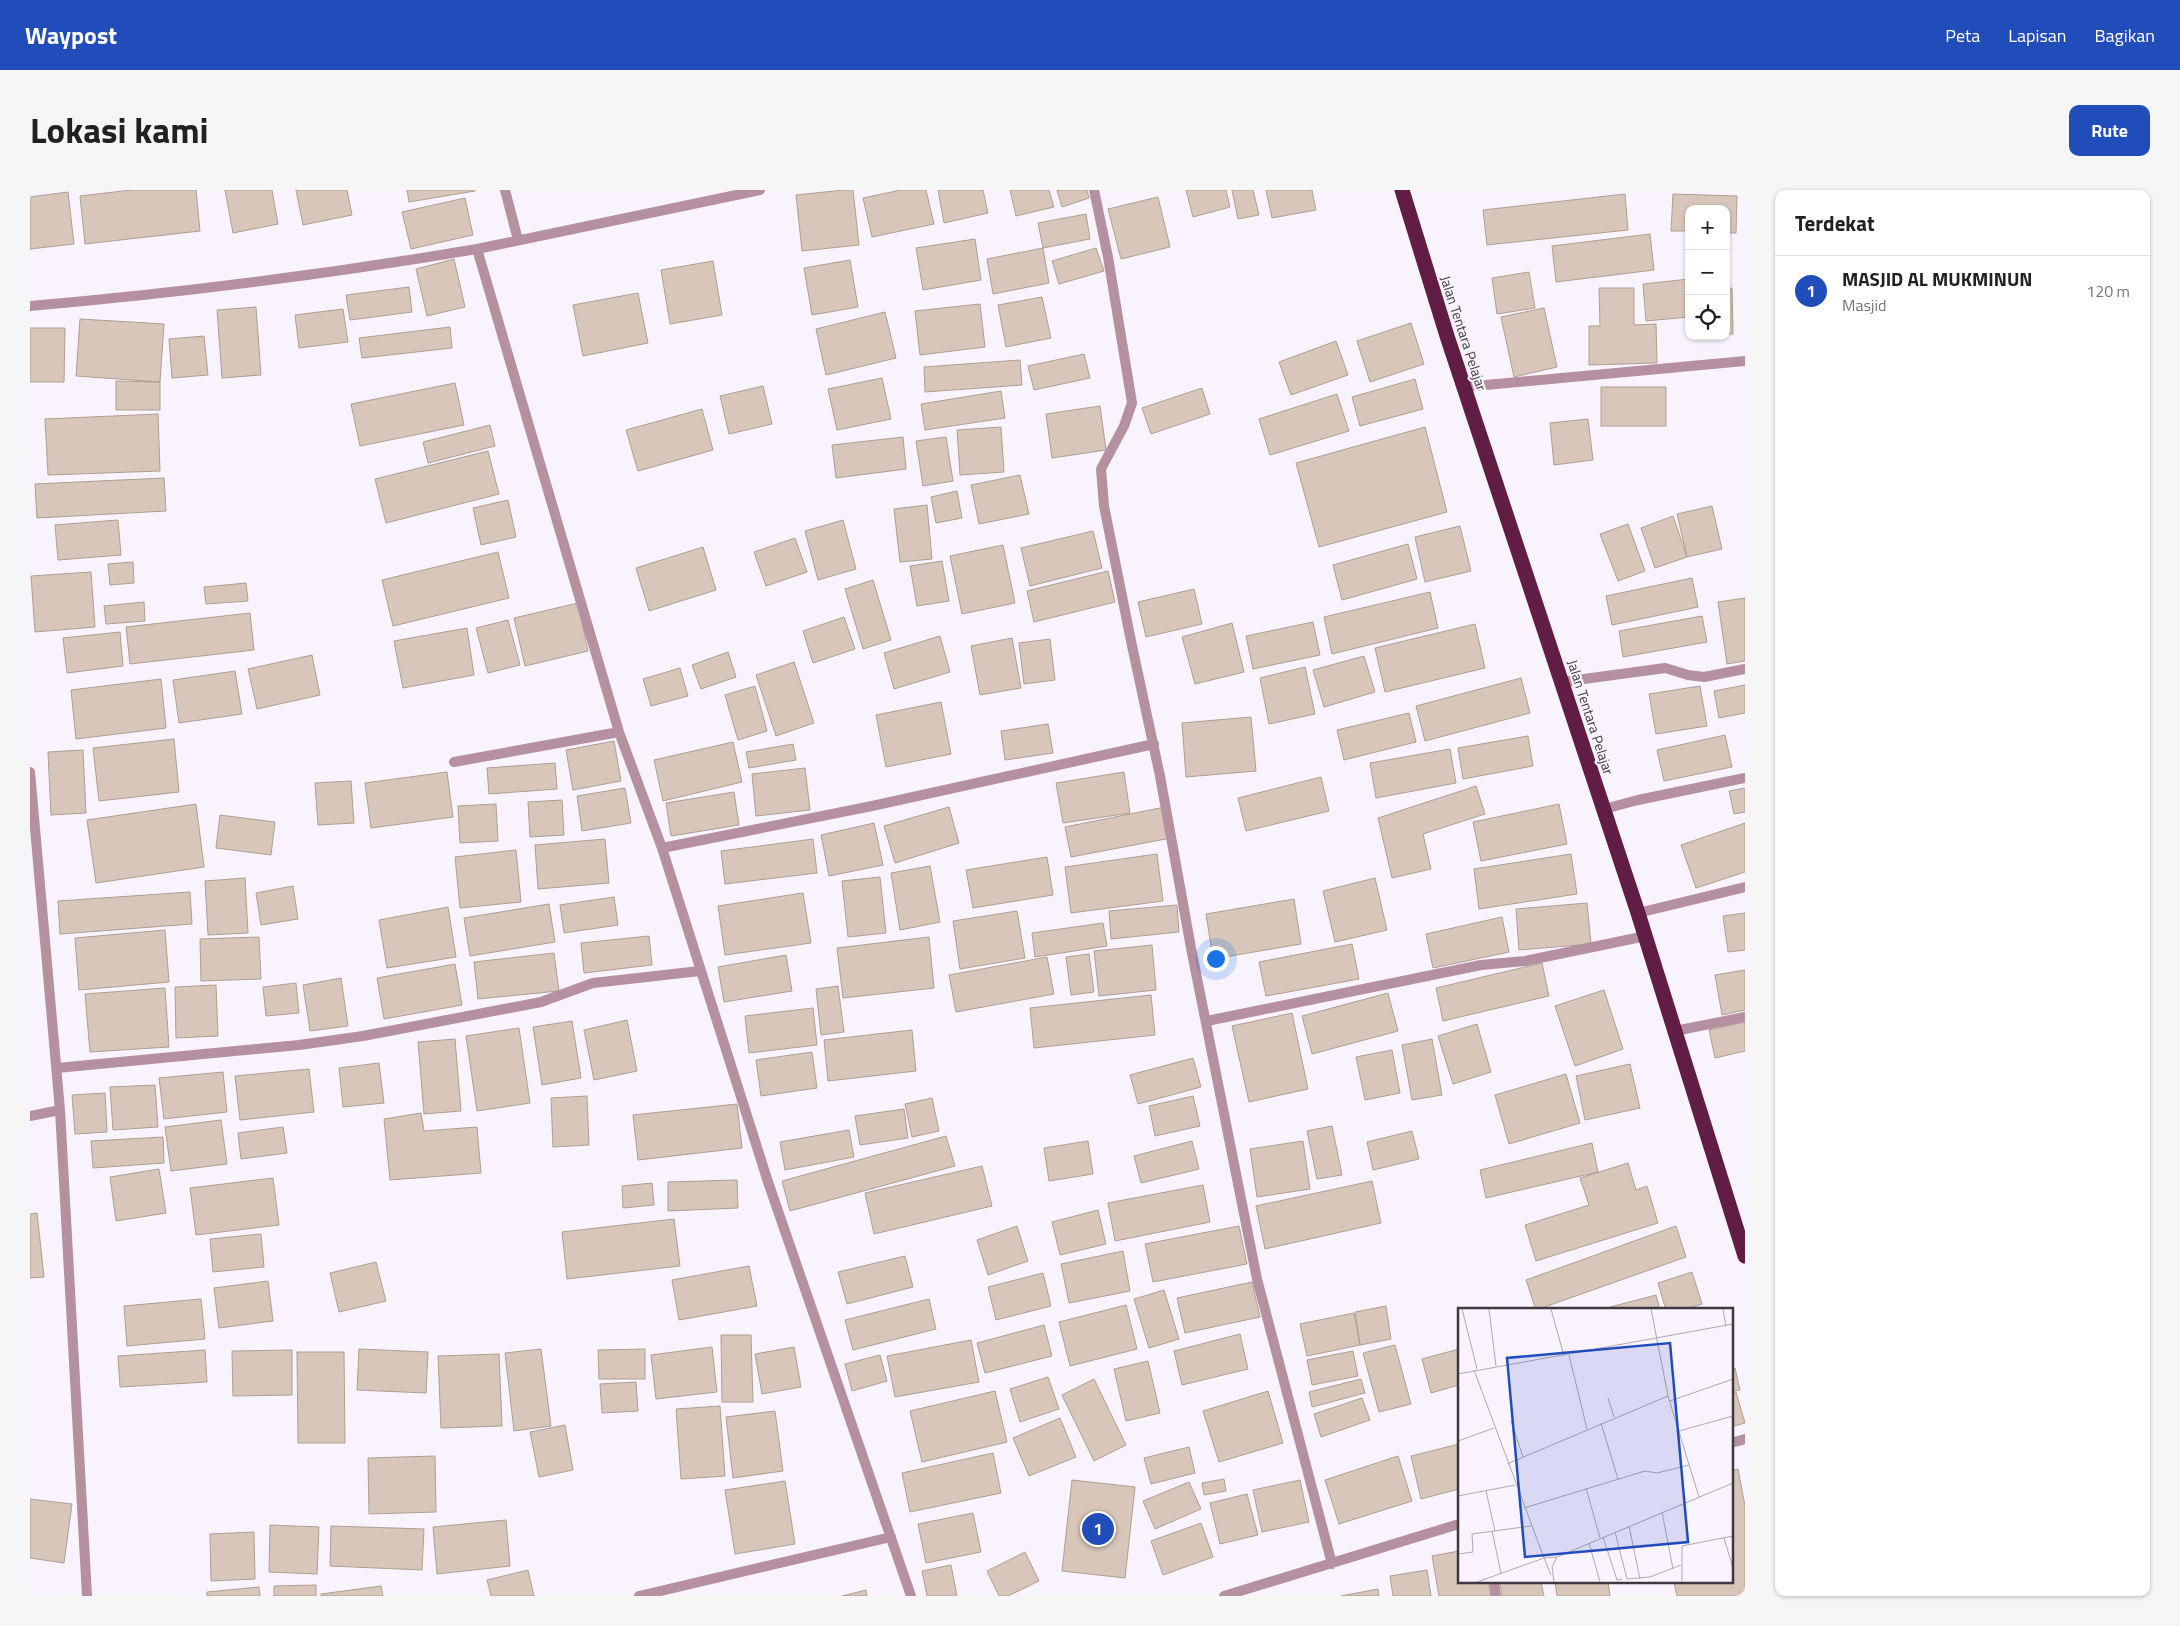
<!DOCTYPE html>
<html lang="id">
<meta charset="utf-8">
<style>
body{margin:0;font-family:"Titillium Web",sans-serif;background:#f6f6f6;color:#202124}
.controls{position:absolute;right:15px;top:15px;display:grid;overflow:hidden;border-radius:10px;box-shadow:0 1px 4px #0004}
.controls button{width:45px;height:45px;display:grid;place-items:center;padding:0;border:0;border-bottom:1px solid #e0e0e0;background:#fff;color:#202124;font:25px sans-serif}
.you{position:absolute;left:1185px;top:768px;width:18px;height:18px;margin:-12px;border:4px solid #fff;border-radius:50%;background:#1a73e8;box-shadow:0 0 0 8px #1a73e833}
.badge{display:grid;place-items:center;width:32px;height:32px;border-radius:50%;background:#214dbb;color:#fff;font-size:16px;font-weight:700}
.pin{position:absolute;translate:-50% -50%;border:2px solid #fff;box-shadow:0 1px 5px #0006}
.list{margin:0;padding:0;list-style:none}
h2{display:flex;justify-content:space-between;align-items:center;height:65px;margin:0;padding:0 20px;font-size:21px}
h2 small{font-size:16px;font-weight:400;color:#757577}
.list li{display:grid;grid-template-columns:32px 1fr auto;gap:15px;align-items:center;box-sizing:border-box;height:70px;padding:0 20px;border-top:1px solid #e0e0e0}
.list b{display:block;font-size:19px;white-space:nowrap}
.list p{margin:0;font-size:16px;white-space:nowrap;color:#757577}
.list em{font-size:16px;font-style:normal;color:#757577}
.icon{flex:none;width:28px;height:28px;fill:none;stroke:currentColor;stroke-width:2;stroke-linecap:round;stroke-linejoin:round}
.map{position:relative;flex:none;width:1715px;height:1406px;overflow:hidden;border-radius:10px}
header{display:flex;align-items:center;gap:30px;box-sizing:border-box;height:70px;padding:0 25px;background:#214dbb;color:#fff}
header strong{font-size:24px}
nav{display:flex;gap:28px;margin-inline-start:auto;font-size:18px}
.intro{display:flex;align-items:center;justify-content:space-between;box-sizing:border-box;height:120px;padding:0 30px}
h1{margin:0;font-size:35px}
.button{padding:12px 22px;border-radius:10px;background:#214dbb;color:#fff;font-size:18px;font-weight:700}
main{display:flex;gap:30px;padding:0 30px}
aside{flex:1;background:#fff;border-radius:10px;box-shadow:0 1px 4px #0004}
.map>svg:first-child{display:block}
</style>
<header>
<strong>Waypost</strong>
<nav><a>Peta</a><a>Lapisan</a><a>Bagikan</a></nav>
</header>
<div class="intro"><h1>Lokasi kami</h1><a class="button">Rute</a></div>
<main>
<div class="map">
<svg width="1715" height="1406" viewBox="0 0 1715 1406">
<rect width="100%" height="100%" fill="#f9f3fd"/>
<path fill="#d7c6b9" stroke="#af9f92" d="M101 0H166L170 41 55 54 50 6Z
M195 0H242L248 34 203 43Z
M266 0H317L322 25 273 35Z
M377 0H445V1L379 12Z
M814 0H823L829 55 772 61 766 5Z
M871 0H896L904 34 842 47 833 8Z
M908 0H953L958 23 914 33Z
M980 0H1019L1024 17 986 26Z
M1027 0H1057L1059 8 1032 17Z
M1156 0H1196L1200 17 1163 27Z
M1202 0H1223L1229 25 1208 29Z
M1236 0H1282L1286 20 1242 28Z
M38 2 44 54 0 59V7Z
M1595 4 1598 40 1457 55 1453 20Z
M1643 4 1707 6 1706 43H1696V19H1659V41H1641Z
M1128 7 1140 57 1091 69 1078 19Z
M435 8 443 45 381 59 372 22Z
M1056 24 1060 49 1013 58 1008 33Z
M1620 44 1624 80 1526 92 1522 56Z
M945 49 951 90 893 100 886 58Z
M1013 58 1019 93 963 104 957 69Z
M1066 58 1074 81 1029 94 1022 71Z
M424 69 435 117 397 126 386 79Z
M820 70 828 117 782 125 774 78Z
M683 71 692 125 640 134 631 80Z
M1499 82 1505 118 1467 124 1462 88Z
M1659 89V127L1616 131 1613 94Z
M379 97 382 122 320 130 316 105Z
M1569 98H1604V135L1626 134 1627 173 1559 175V136H1570Z
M1702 98 1703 144H1696V99Z
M608 103 618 153 553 166 543 115Z
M1012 107 1021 148 976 157 968 115Z
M950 114 955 157 890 165 885 121Z
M226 117 231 185 192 188 187 120Z
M1514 118 1527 177 1484 187 1471 127Z
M313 119 318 152 269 158 265 125Z
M855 122 866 168 796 185 786 139Z
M50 129 134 134 130 192 46 186Z
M1381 133 1394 174 1340 192 1327 151Z
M420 137 422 158 332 168 329 148Z
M0 138H35L34 192H0Z
M174 146 178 185 142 188 139 149Z
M1306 151 1318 185 1261 205 1249 172Z
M1054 164 1060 188 1004 200 998 176Z
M990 170 992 195 895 202 894 177Z
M852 188 861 229 807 240 798 199Z
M1385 189 1393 219 1330 236 1322 207Z
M86 191 130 192V220H86Z
M425 193 434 235 330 256 321 214Z
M733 196 742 234 699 244 690 206Z
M1571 197H1636V236H1571Z
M1172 198 1180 224 1121 244 1112 218Z
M971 201 975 228 895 240 891 214Z
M1307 204 1319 241 1240 265 1229 229Z
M1070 216 1076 260 1022 268 1016 224Z
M672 219 683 260 608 281 596 240Z
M128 224 130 281 18 285 15 229Z
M1558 229 1563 270 1524 275 1520 233Z
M460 235 465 256 398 273 393 252Z
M971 237 974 282 930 285 927 240Z
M1395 237 1417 322 1289 357 1266 273Z
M873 247 876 279 806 288 802 255Z
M916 247 923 291 893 296 886 251Z
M458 261 469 304 356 333 345 289Z
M990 285 999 324 949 334 941 295Z
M134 288 136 321 7 328 5 294Z
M927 301 932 328 906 333 901 307Z
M478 310 486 347 451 355 443 318Z
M897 315 902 369 870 372 864 319Z
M1682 316 1692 359 1657 367 1647 324Z
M1643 326 1657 367 1625 378 1611 338Z
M88 330 91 365 28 370 25 335Z
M813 330 826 379 788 390 775 341Z
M1598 334 1615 381 1588 391 1570 344Z
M1430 336 1441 381 1395 392 1385 347Z
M1063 341 1072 378 1000 396 991 358Z
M765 348 777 382 736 396 724 362Z
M1378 354 1387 389 1312 410 1303 375Z
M973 355 985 413 932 424 920 366Z
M673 357 686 400 619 421 606 378Z
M468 362 479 408 363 436 352 390Z
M912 371 919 411 887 416 880 376Z
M103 372 104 393 80 395 78 374Z
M1078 381 1085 412 1004 432 997 401Z
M61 382 65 437 5 442 1 386Z
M1662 388 1668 417 1582 435 1576 406Z
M843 390 861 450 833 459 815 399Z
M216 393 218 411 176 414 174 397Z
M1164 399 1172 434 1116 447 1108 412Z
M1400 402 1408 438 1302 464 1294 427Z
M1715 408V471L1697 474 1688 412Z
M114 412 115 431 76 434 74 416Z
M548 413 558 461 495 476 484 428Z
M220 423 224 460 100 474 96 437Z
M1672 426 1677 452 1593 467 1589 441Z
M814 427 825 459 783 473 773 441Z
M478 430 490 475 458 483 446 438Z
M1283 432 1290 465 1223 479 1216 446Z
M1202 433 1214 482 1165 494 1152 447Z
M1445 434 1455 478 1355 502 1345 458Z
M437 438 444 485 373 498 364 451Z
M90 442 93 476 37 483 33 448Z
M910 446 920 482 864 499 854 463Z
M982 448 991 498 950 505 941 456Z
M1020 449 1025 490 994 494 989 453Z
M698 462 706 487 671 499 662 475Z
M282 465 290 505 227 519 218 479Z
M1334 466 1345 502 1294 517 1283 480Z
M764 472 784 533 746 546 726 485Z
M1275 477 1285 524 1239 534 1230 488Z
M650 478 658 506 621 516 613 489Z
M205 481 212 524 149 533 143 490Z
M1491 488 1500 523 1395 551 1386 516Z
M131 489 136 538 46 549 41 500Z
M1715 495V523L1689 528 1684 501Z
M725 496 737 541 708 550 695 505Z
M1670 496 1677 536 1626 544 1619 504Z
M911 512 921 564 856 577 846 525Z
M1379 523 1386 552 1314 570 1307 540Z
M1221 527 1226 581 1156 587 1152 533Z
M1018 534 1023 563 975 570 971 541Z
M1695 545 1702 577 1634 591 1627 560Z
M1498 546 1503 576 1433 589 1428 558Z
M144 549 149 602 69 611 63 558Z
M584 551 591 591 543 600 536 560Z
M703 552 712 592 633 611 624 570Z
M763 554 766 570 719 578 716 562Z
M1420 559 1426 593 1346 608 1340 573Z
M53 560 56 623 21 625 18 562Z
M525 573 527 599 459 604 457 578Z
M775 578 780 620 726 626 722 584Z
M417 582 423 627 341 638 335 593Z
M1094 582 1100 623 1033 633 1026 593Z
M1291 587 1299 621 1216 641 1208 608Z
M321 591 324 633 288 635 285 593Z
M1446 596 1455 624 1393 644 1401 679 1362 688 1348 628Z
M595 598 601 633 552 641 547 606Z
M1715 598V622L1704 624 1699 601Z
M704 602 709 635 641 646 636 613Z
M532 610 534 645 500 647 498 612Z
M166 614 174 677 66 693 57 630Z
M466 614 468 651 430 653 428 616Z
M1529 614 1537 654 1451 671 1443 632Z
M919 617 929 653 865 673 854 636Z
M1135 617 1141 648 1041 667 1035 637Z
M190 625 245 632 241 665 186 658Z
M844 633 853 675 799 686 791 645Z
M1715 633V682L1666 698 1651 655Z
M575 649 579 693 508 699 505 655Z
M783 649 787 683 695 694 691 661Z
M486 660 491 712 430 718 425 667Z
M1127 664 1133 711 1041 723 1035 677Z
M1541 664 1547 704 1449 719 1444 679Z
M1017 667 1023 705 943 718 936 680Z
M900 676 910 732 870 740 861 683Z
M850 687 856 743 818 747 812 691Z
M215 688 218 743 178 745 175 691Z
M1345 688 1357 740 1305 752 1293 701Z
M263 696 268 729 231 735 226 703Z
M160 702 162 734 30 744 28 711Z
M773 703 781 753 695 765 688 716Z
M584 707 588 735 534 743 530 715Z
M1264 709 1271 754 1183 769 1176 724Z
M1557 713 1561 754 1489 760 1486 719Z
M519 714 525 752 440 766 434 728Z
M1147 715 1149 742 1081 749 1079 721Z
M418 717 426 767 357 778 349 730Z
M987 721 995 768 930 779 923 731Z
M1715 723V760L1698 762 1693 726Z
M1472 727 1479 762 1403 778 1396 744Z
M1073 733 1077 756 1005 767 1002 743Z
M135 740 139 792 49 800 45 748Z
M619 746 622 775 554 783 551 753Z
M229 747 231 789 171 791 170 749Z
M899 747 904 798 813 808 807 758Z
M1322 754 1329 789 1236 806 1229 772Z
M1122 755 1126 800 1069 806 1064 761Z
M524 763 529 801 448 809 444 772Z
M1059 764 1064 802 1041 805 1036 767Z
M756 765 762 801 694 812 688 777Z
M1017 767 1024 804 926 822 919 785Z
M1512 773 1519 806 1413 831 1406 798Z
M425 774 432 815 354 829 347 788Z
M1715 780V820L1692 825 1685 785Z
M311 788 318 836 280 841 273 795Z
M266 793 269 823 236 826 233 797Z
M186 795 188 846 146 848 145 797Z
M808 796 814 842 791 845 786 799Z
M135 798 139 857 60 862 55 804Z
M1574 800 1593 859 1545 876 1525 816Z
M1358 803 1368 841 1282 864 1272 826Z
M1121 805 1125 845 1004 858 1000 818Z
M783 818 787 855 719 863 715 826Z
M1262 823 1278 899 1219 912 1202 836Z
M597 830 607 881 564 890 554 840Z
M542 831 551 888 512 895 503 837Z
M1715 832V861L1685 868 1679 840Z
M1447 834 1461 882 1423 894 1408 846Z
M489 838 500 913 447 921 436 846Z
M882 840 886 881 798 891 794 850Z
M425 849 431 921 394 924 388 852Z
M1402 849 1412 905 1382 910 1372 855Z
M1362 860 1370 903 1335 910 1326 867Z
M782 862 787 898 731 906 726 870Z
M1163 868 1171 897 1108 914 1100 885Z
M349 873 354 913 313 917 309 878Z
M1600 874 1610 918 1555 930 1546 886Z
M279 879 284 922 210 930 205 886Z
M193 882 197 922 134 929 129 888Z
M1536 884 1550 933 1479 954 1465 905Z
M125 895 128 937 83 940 80 897Z
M75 903 77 942 45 944 42 905Z
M557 906 559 955 523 957 521 908Z
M1163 906 1170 936 1125 946 1119 916Z
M902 908 909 941 882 947 875 914Z
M707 914 712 958 608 970 603 925Z
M874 919 878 948 830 955 825 926Z
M391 923 394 941 447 937 451 983 360 990 354 929Z
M191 930 197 974 141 981 135 937Z
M1302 936 1312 985 1287 989 1277 941Z
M253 937 257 963 211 969 208 943Z
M819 940 824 967 755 980 750 952Z
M1382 941 1389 969 1343 980 1337 952Z
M916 946 925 976 760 1021 752 991Z
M133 947 134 973 63 978 61 951Z
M1058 951 1063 984 1019 991 1014 958Z
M1162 951 1169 979 1111 993 1104 966Z
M1273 951 1280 999 1227 1007 1220 959Z
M1562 953 1568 982 1456 1008 1450 980Z
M1598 973 1606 1000 1617 996 1628 1033 1506 1071 1495 1035 1559 1015 1550 988Z
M952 976 962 1016 844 1044 835 1003Z
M129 979 136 1023 86 1031 80 987Z
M243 988 249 1035 166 1045 160 998Z
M707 990 708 1018 638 1021V992Z
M1342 991 1351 1033 1235 1059 1226 1016Z
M622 993 624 1015 593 1018 592 996Z
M1173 995 1180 1032 1085 1051 1078 1013Z
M1068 1020 1076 1054 1030 1065 1022 1032Z
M7 1023 14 1087 0 1088V1024Z
M644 1029 650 1076 537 1089 532 1042Z
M987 1036 998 1071 958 1085 947 1050Z
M1209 1036 1217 1074 1123 1092 1115 1054Z
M1646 1036 1656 1067 1506 1120 1496 1090Z
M231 1044 234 1077 183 1082 180 1049Z
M1093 1061 1100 1101 1039 1113 1031 1074Z
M875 1066 883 1097 817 1114 808 1082Z
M346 1072 356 1111 309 1122 300 1083Z
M719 1076 727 1116 649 1130 642 1090Z
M1662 1082 1672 1114 1653 1120H1636L1628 1093Z
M1013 1083 1021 1116 966 1130 958 1097Z
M238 1091 243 1131 189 1138 184 1098Z
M1222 1092 1230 1127 1155 1143 1147 1108Z
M1134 1100 1149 1149 1119 1158 1104 1109Z
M1626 1105 1630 1120H1569Z
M171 1109 175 1149 97 1156 94 1116Z
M899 1109 906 1139 823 1160 815 1130Z
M1096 1115 1107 1159 1040 1176 1029 1132Z
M1356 1116 1361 1149 1330 1155 1325 1122Z
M1324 1123 1330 1155 1277 1166 1270 1134Z
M1014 1135 1022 1166 955 1183 947 1153Z
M1210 1144 1218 1179 1152 1195 1144 1161Z
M691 1145H721L723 1212H692Z
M941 1150 949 1192 865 1207 857 1166Z
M1365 1155 1381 1214 1349 1222 1333 1163Z
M682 1157 687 1202 626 1209 621 1165Z
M764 1157 771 1197 732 1204 725 1164Z
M329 1159 398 1162 396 1203 327 1200Z
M511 1159 521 1236 484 1241 475 1163Z
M615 1159V1189H569L568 1160Z
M1429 1159V1195L1401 1203 1392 1169Z
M175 1160 177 1192 90 1197 88 1166Z
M262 1160V1205L203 1206 202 1161Z
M1323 1161 1328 1186 1282 1195 1277 1170Z
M267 1162H314L315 1253H268Z
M469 1164 472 1236 411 1238 408 1166Z
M850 1165 857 1191 822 1201 815 1174Z
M1118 1171 1130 1223 1096 1231 1084 1179Z
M1705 1178 1710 1200 1701 1202V1179Z
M1018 1187 1029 1219 990 1232 980 1199Z
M1064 1189 1096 1255 1064 1271 1032 1205Z
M1331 1189 1335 1203 1282 1217 1279 1202Z
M606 1192 608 1221 572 1223 570 1194Z
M965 1201 977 1252 892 1272 880 1221Z
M1238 1201 1253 1253 1189 1272 1173 1221Z
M1706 1202 1715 1233 1701 1237V1204Z
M1332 1208 1340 1230 1291 1247 1284 1224Z
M690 1216 695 1286 651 1289 646 1219Z
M745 1221 753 1281 703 1288 696 1227Z
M1030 1228 1046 1267 999 1286 983 1248Z
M535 1235 543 1280 509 1287 500 1242Z
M1429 1254V1299L1391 1309 1381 1266Z
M1159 1257 1165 1283 1121 1294 1114 1268Z
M963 1263 971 1303 880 1322 872 1283Z
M405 1266 406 1322 339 1324 338 1268Z
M1368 1266 1382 1311 1309 1334 1295 1290Z
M1708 1279 1715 1316V1406H1647L1644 1392H1701V1281Z
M1194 1289 1196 1301 1174 1305 1172 1293Z
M1042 1290 1105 1297 1095 1388 1032 1381Z
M1270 1290 1279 1332 1232 1342 1223 1300Z
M755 1291 765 1354 705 1364 695 1300Z
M1159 1292 1171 1319 1125 1339 1113 1311Z
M1217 1304 1228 1345 1190 1354 1180 1313Z
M0 1309 42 1314 34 1373 0 1368Z
M943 1323 951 1362 896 1373 888 1334Z
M476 1330 480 1376 407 1384 403 1337Z
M1171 1333 1183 1367 1133 1385 1121 1351Z
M240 1335 289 1337 287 1384 239 1382Z
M301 1336 394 1339 392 1380 300 1376Z
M224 1342 225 1389 181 1391 180 1344Z
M1429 1361V1392H1458L1461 1406H1409L1402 1366Z
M995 1362 1009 1391 978 1406H969L957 1381Z
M921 1375 927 1406H897L892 1381Z
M498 1380 504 1406H461L457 1390Z
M1397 1380 1401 1406H1363L1360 1386Z
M1470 1392H1511L1514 1406H1472Z
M1525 1392H1578L1580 1406H1527Z
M286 1395V1406H244V1396Z
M351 1396 353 1406H291V1404Z
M229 1397 230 1406H177V1402Z
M1348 1399 1349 1406H1311Z
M836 1400 837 1406H812Z"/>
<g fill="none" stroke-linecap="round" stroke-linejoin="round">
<path stroke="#b490a1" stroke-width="10" d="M475 0 488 50
M730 0 447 59 589 542 632 658 738 992 881 1406
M1064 0 1078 67 1102 213 1094 236 1071 279 1074 316 1101 451 1130 586 1161 758 1227 1089 1302 1374
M0 116C150 103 299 84 447 59
M1434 197 1715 171
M1532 492 1635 478 1658 485 1674 487 1715 479
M424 572 589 542
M0 582 30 920 57 1406
M1574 619 1608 610 1715 588
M632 658 842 616 1124 554
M1608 723 1715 697
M1177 831 1451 775 1495 771 1616 746
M1645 841 1715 827
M27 878 269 855 333 846 511 812 563 793 670 781
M0 926 30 920
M1701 1253 1715 1249
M1464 1392 1466 1406
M609 1406 861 1347
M1194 1406 1429 1334"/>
<path stroke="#611d44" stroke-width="15" d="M1372 0 1417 146 1608 723 1715 1066"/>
</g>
<g text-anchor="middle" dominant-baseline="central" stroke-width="4.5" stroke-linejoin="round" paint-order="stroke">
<g font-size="14" fill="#3d3940" stroke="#f9f3fd">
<text transform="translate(1434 143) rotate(72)">Jalan Tentara Pelajar</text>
<text transform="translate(1561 527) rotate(72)">Jalan Tentara Pelajar</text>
</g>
</g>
<g transform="translate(1428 1118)">
<rect width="275" height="275" fill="#f9f3fd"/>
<path fill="none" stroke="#aea9b1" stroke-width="1" d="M4 1 19 61M31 1 38 58M93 1 106 48M193 1 210 88M265 1 268 18M111 47 129 121M16 62 86 250 99 249M0 66 275 16M150 90 156 109M212 93 275 71M53 113 65 149M143 115 160 171M221 123 275 108M0 133 36 120M49 156 210 88 241 189M128 180 142 230M28 183 37 223M0 188 57 177M66 200 187 163 199 165 231 157M204 204 215 261M171 218 182 271M34 223 43 265M157 224 169 271 192 269 223 257M145 229 159 272 164 271M266 230 275 260M131 235 142 274M0 246 15 244 14 226 73 218M224 273V238L275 228M19 274 86 250 93 267M96 274 94 259 99 249 275 175"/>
<path fill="#214dbb" fill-opacity="0.15" stroke="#214dbb" stroke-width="2.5" d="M212 35 230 234 67 249 49 50Z"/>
<rect width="275" height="275" fill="none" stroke="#3d3940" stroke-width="2.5"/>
</g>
</svg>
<div class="controls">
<button>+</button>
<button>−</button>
<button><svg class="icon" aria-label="locate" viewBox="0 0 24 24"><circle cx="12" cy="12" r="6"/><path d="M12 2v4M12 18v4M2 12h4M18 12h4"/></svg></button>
</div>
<div class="you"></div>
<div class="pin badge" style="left:1068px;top:1339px">1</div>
</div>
<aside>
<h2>Terdekat<small></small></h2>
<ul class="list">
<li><span class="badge">1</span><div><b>MASJID AL MUKMINUN</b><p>Masjid</p></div><em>120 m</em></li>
</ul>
</aside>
</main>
